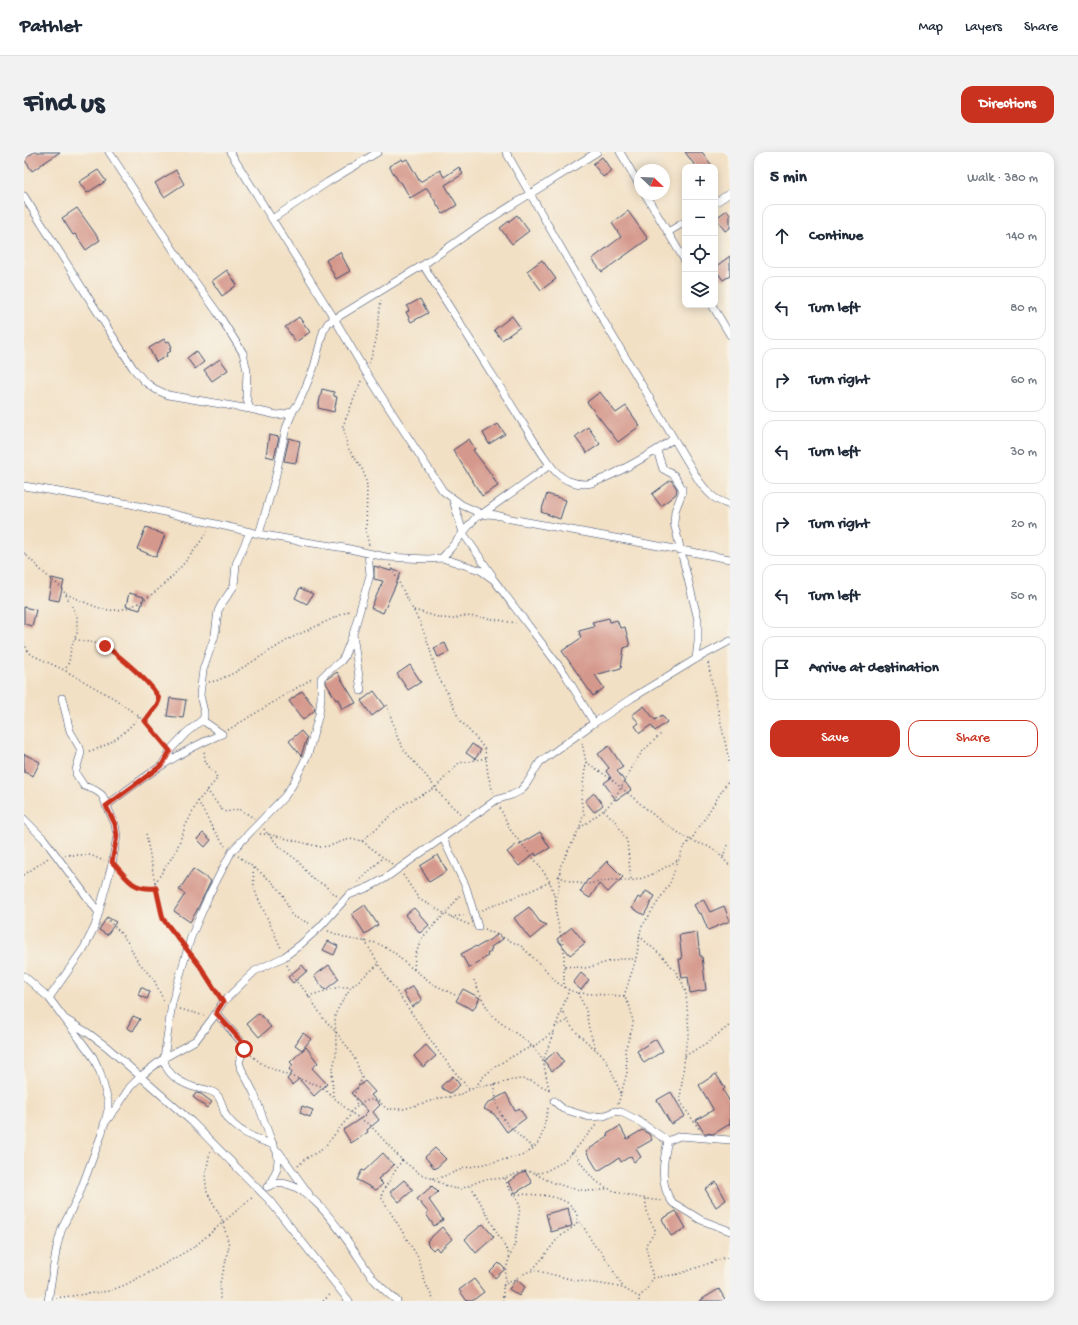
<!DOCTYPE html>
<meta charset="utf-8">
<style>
body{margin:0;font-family:"Gochi Hand",sans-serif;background:#f2f2f3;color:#1f2937}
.controls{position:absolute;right:12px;top:12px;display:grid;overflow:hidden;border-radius:8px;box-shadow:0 2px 10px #0003}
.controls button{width:36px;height:36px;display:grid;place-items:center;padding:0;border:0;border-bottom:1px solid #e0e1e3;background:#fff;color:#1f2937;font:20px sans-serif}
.compass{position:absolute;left:610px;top:12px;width:36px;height:36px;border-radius:50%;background:#fff;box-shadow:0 2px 10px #0003;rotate:113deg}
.stop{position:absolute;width:12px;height:12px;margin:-9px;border:3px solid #c8321e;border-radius:50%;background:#fff}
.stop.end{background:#c8321e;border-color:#fff;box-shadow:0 1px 4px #0008}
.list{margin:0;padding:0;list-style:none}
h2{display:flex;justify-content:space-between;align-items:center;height:52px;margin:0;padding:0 16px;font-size:17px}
h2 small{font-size:13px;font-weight:400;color:#747a83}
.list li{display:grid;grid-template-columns:26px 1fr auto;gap:12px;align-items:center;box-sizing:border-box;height:64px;margin:0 8px 8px;padding:0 8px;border:1px solid #e0e1e3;border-radius:12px}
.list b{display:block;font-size:15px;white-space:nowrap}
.list em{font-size:13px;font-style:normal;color:#747a83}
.actions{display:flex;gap:8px;padding:12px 16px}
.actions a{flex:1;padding:9px 0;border:1px solid #c8321e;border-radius:12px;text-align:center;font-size:14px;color:#c8321e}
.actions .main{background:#c8321e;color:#fff}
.icon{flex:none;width:22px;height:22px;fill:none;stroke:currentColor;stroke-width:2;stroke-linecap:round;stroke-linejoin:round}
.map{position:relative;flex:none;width:706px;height:1149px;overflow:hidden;border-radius:12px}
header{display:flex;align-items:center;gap:24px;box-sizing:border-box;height:56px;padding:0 20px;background:#fff;border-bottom:1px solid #e0e1e3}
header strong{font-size:19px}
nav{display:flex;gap:22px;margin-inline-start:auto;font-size:14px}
.intro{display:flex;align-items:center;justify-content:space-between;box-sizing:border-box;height:96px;padding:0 24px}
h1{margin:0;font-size:28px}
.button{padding:10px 18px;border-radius:12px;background:#c8321e;color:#fff;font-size:14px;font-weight:700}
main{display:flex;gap:24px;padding:0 24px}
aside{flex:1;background:#fff;border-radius:12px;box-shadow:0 2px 10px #0003}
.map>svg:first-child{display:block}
</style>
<header>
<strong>Pathlet</strong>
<nav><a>Map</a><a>Layers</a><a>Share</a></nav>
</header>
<div class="intro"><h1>Find us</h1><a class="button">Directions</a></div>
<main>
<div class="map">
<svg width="706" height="1149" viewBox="0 0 706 1149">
<rect width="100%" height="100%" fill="#f7f3e8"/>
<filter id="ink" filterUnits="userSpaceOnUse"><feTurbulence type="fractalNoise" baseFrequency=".025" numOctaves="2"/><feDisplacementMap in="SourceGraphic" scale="8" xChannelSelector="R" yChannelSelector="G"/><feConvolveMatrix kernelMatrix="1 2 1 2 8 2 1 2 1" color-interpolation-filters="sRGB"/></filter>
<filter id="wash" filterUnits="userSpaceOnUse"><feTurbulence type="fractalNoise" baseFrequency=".012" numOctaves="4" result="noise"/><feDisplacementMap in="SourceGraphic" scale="16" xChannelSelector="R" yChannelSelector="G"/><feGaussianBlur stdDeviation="0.9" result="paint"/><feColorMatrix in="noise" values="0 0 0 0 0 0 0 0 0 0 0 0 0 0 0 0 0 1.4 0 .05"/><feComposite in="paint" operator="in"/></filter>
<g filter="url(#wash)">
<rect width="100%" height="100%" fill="#f2e0c5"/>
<g id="blocks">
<path fill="#d5988c" d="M10 0H36L8 19 0 7Z
M661 0H678L689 15H672Z
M578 5 588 19 579 25 569 12Z
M378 7 379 9 383 7 396 30 416 18 420 25 435 15 439 22 421 33 433 53 419 62 403 36 386 46 377 30H375L365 14Z
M74 18 82 29 63 41 55 30Z
M152 18 160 32 140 45 131 31Z
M53 56 76 88 62 98 51 82 49 83 38 66Z
M703 58 706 62V76L701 79 692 66Z
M604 59 624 87 578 120 568 107 597 85 588 71Z
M493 63 505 79 488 92 476 76Z
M316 100 326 119 312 127 302 108Z
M706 104V124L699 128 691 117V115Z
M518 108 532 127 517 138 503 119Z
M203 118 213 133 198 144 188 129Z
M396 147 404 161 387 170 382 160 385 159 383 154Z
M488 164 496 175 478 188 470 178Z
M275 165 286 180 272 190 261 175Z
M140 187 142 190 145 189 148 195 145 197 147 199 142 202 143 204 132 210 125 196Z
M172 199 180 210 171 217 163 206Z
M196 207 204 218 188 229 180 218Z
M298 237 310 240V244L313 245 310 260 294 256Z
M576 240 592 261 602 254 616 274 594 290 563 250Z
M474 272 481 282 465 292 459 281Z
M564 275 576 292 563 301 551 285Z
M245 283 255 285 250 306 242 304Z
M265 286 276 289 272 311 260 309Z
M445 287 451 297 449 298 467 322 474 334 458 344 429 298Z
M647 328 653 337 652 342 637 354 628 342Z
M523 342 542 348 536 367 517 360Z
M122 375 141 383 132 405 113 397Z
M350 414 367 419 368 417 377 421 359 461 347 456 359 429 350 427Z
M28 426 40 429 35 449 24 447Z
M276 436 289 442 283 452 271 446Z
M105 441 120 445 116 458 102 454Z
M0 455 12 458 8 474 0 472Z
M585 466 586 470 593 468 596 476 601 475 606 494 600 496 597 516 571 523 580 536 569 544 538 499 557 486 555 479 570 475 568 470Z
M421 491 425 500 414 505 410 496Z
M386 513 397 530 384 538 373 522Z
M313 520 332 551 318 557 314 547 312 548 302 531V528L304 526Z
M278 539 291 556 290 559 279 568 265 549Z
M350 539 361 554 348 564 337 549Z
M146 546 162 548 159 566 143 564Z
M620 554 631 568 638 563 643 570 631 579 627 573 616 581 611 574 615 571 608 563Z
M277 579 283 586 277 604 265 589Z
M448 592 457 598 451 607 442 601Z
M585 594 599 615 593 619 607 638 592 648 580 631 587 626 582 619 585 616 574 602Z
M0 602 16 610 9 624 0 620Z
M570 641 579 653 570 660 561 649Z
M516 680 526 696 512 704 511 701 495 714 483 700 493 692 494 693Z
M179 681 187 688 181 695 173 687Z
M414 703 423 719 405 730 396 714Z
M583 709 599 725 584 740 575 732 566 746 556 740 564 727 565 728Z
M169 717 187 729 172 760 166 770 150 759 161 742 155 738Z
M622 739 631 744 620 763 608 756 614 745 617 747Z
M679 747 686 760 700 754 706 769 684 778 677 761 675 762 670 753Z
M341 753 354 773 341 782 328 762Z
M505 755 516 770 523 773 506 787 490 766Z
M390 756 405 773 396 781 381 763Z
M83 765 92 770 83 783 75 778Z
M548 775 561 791 546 803 533 787Z
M673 780 676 804H678L682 838 666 841 664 825 658 826 655 807H658L655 783Z
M475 782 479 787 467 795 468 797 466 798 467 800 463 802 464 804 445 816 437 802 452 794 453 795 462 790Z
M304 789 314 794 310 803 299 798Z
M278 813 283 819 269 831 264 825Z
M305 813 315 827 301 838 290 824Z
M557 821 565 828 557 838 549 831Z
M389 834 398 848 388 855 379 840Z
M117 835 126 840 123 847 114 843Z
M439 837 456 846 449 858 432 849Z
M235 861 247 875 235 885 223 871Z
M109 864 116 867 109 879 103 876Z
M279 881 287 887 278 898 271 893Z
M632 887 639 899 620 911 613 899Z
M402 893 412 904 399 915 390 904Z
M282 895 294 911 288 916 303 932 290 944 275 927 268 933 263 927 268 921 265 917 269 913 266 910Z
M532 899 540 910 528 919 520 909Z
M692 922 701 936 699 938 706 950V972L689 982 680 981 672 968 689 958V957L675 933Z
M429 924 436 933 426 941 419 937 417 934Z
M341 929 351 940 347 943 356 953 349 960 355 968 343 978 344 980 327 991 319 978 342 963 341 962 344 959 327 941Z
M647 940 661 964 647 972 633 948Z
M172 941 177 942 188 950 183 956 169 945Z
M482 941 491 959 495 956 502 966 483 980 470 962 460 957 464 951Z
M278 954 289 958 286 965 276 961Z
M596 974 603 987 618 978 625 982 628 988 612 997 617 1005 610 1010 607 1004 597 1010 595 1006 574 1019 562 999 584 985 583 982Z
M411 996 422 1007 411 1017 401 1005Z
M359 1001 370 1013 354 1027 359 1032 352 1038 333 1028 338 1018 340 1019Z
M501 1019 508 1031 491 1041 484 1030Z
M380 1028 389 1038 375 1050 366 1040Z
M692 1030 702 1048 692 1055 681 1037Z
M408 1034 414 1040 405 1048 419 1068 410 1074 402 1062 404 1060 393 1047Z
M544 1056 548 1074 527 1080 522 1062Z
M652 1059 662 1076 647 1084 638 1067Z
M459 1072 470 1085 452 1101 441 1087Z
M418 1075 428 1087 415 1099 412 1095 409 1098 403 1092 404 1090 403 1089Z
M475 1111 481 1117 471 1126 466 1120Z
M450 1127 460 1140 448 1149H443L435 1138Z
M492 1127 501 1135 495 1144 485 1137Z
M695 1137 702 1149H675Z"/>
</g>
</g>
<g filter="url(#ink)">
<use href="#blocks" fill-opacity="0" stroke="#3b4a6d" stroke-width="1"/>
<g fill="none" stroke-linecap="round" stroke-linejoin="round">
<g stroke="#3b4a6d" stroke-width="8">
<path id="minor" d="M85 0 160 114 193 160 219 201 223 219 222 244 226 257
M206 0 310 166 341 219 419 339 438 353 458 362 526 313
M482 0 559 134 675 329C685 342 690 348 706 353
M596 0 616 34
M621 42 661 109
M0 44 109 216 120 229 131 237 144 243 226 257 253 263 261 262 269 259 275 250 280 239 290 215 299 180 304 171 399 113 458 72 573 0
M691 51 706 41
M248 67 304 30 354 0
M644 80 661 70
M399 113 519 303C526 313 534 325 545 329 550 331 556 332 561 332 577 332 634 298 649 287
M688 153 706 183
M633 299 639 317 650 323 658 336V341L651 359 650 371 674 468V490L672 507
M0 334 106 352 235 382 269 388 321 396 362 405 404 407 418 406 426 397 452 365C464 359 475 364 487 367L706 407
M429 348 439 381 468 423
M235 382 251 327 262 276 269 259
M418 406 456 418 470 428 541 522 570 571
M337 539 329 482 346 423 344 401
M178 568 198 582
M138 613 148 596 162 581 178 568 180 565V560L176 543 179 518 191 483 194 459 197 453 210 434 212 412 226 380
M82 654C118 626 155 599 198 582
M0 667 20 687 75 761
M419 686 442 735 454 775
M0 824 25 846 69 905 76 920 84 949V958L77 984 54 1045 38 1076 33 1094 24 1149
M25 846 60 796 71 774 88 712 93 684 91 672 78 643 71 638 60 634 52 622V618L57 601 56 596 46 579 38 546
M192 861 221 894 215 910 217 916 230 941 247 988 253 1000 254 1008 253 1017 245 1034
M41 867 64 881 83 895 168 970 245 1048 325 1149
M530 949 539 957 565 965 580 964 591 959 597 960 613 968 644 989
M80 972 93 955 106 935 117 924 140 906 172 888 188 867 199 850 231 819 260 805 276 793 296 775 325 743 345 735 360 727 472 648 488 643 496 639 503 631 516 610 570 571 608 546 672 507 706 489
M706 988 656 984 644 989C639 1008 635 1035 649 1051L677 1068 706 1079
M250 993C232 987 211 979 201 962 198 955 198 947 192 942 186 937 176 937 169 935 155 930 141 921 140 906L148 851 167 785 185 743 208 699 261 644 269 632 284 602 295 562 297 546V526L302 521 317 509 320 505 329 482
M255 1000 285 1042
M243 1035C281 1013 328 1097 345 1121 352 1132 363 1140 373 1149"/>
</g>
<path stroke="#3b4a6d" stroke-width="1.5" stroke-dasharray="1 3" stroke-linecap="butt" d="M345 211C354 190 354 170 357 148
M337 229 319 274 324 296 338 317 341 324 343 334 342 380 345 393
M0 401 21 422 38 436 49 456 53 465V481L47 496 45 510 41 518
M366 413 397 473 405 494 413 522 425 544 435 567 457 592 461 598 464 623 469 640
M42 442C55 447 70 456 85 458 122 462 166 408 183 379
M390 458 417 466 430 467 438 464 456 465 492 471
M51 487C60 490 70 490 78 493 91 498 133 536 135 549L133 553 121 569
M0 491 4 499 8 503 40 518 91 547 121 569 141 593
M684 511 706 613
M185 530 192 529 210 521 267 486 327 458
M363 553 374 587 380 598 403 625 419 646 438 663
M204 578 289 526
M65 599C86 594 101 581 115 565
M562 610 587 627 638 670 666 688 683 694 693 700 706 714
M183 638 198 658 202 660 215 657 230 666
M174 649 189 677 201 694
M476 656 487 679 515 713 526 730 532 749
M580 658 592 670 603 689 607 728
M556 676 580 658 590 648 611 610 619 599 638 581
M240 677 244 682 296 695 305 694 322 688 330 687 338 689 368 712
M122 682 136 758 139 767 156 790
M236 682H244L258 697 273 708 288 726 300 733 313 744
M338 689 380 652 411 636 435 611 462 606
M41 703H66L80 709
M214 704C227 714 251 729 259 743 263 750 264 757 268 764L287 772
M699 705 702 696 706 691
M229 716 230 734 232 742 258 798
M95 717C106 731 112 738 131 736
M0 723 24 706
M379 723 395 747 427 765 446 773
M534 724C560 736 564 731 589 728 595 728 600 729 605 729 623 727 638 717 654 708
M334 730 360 705
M131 731 152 699 161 675 174 649 193 627C192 619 185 617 182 610 180 607 181 603 180 599
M458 758 506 739 526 730
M427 765 443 763
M82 766 95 779 105 792 112 807 130 828 140 849
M461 777 497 794 521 817 532 830 545 838 554 841 600 844 606 855 609 870 608 877 601 898 603 921 594 952
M304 779 325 787 353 791 370 800 381 811 409 832 433 844
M615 784 638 804 650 817 658 830 662 840 665 882 662 894 656 947 659 954 676 978
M341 789 363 826 417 903 446 938
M169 806 195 844
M263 813 271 828 283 841 299 866 312 880 322 893 332 909 338 926 330 943 333 954
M541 814 562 816 595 807H612
M390 817 391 805 397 787 428 754 436 743
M450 828C456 841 461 856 471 866 487 880 509 889 519 909
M540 836V798L532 762V749L535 738 536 715 555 677 560 662 557 648 562 610 558 591
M554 841 562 858 565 877 572 898
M284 844 315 835H327
M600 844 612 807 617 776 646 731 659 696 669 685 706 626
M156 857 181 864
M537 857 547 874 555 883 580 905 586 915 597 942
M531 875 544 868
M509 895 529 880
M227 903 238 912 260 922 297 934 326 960 346 973 378 1008 396 1022 407 1026H415L441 1016 497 1004C520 994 519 977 524 956
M661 904 684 890 706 873
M471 932C471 967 485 974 509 996
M452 935C462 916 490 904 508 894
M525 937 519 909 545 838
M309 944 308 921 312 903V892L311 863 316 853 327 835 355 812
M326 960C334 954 345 943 356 950 358 952 360 955 363 957H379L390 954 416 946 433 944 452 935 474 932 488 928 498 927 507 929 526 938
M186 1000 181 1025 183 1040 198 1067 205 1093 201 1113 196 1131V1149
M549 1000C556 1009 562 1020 570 1027 586 1042 616 1046 637 1049
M378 1008 360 1037 357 1045 394 1105 401 1130 410 1149
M274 1014 281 1007 299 997 328 961
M512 1022C529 1033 566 1044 584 1036
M407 1026 427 1036 437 1037 458 1028 481 1026 500 1019 513 1021 520 1020 537 1011 549 1000 572 973
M447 1034 486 1104
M488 1042C507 1043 543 1040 552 1061 554 1065 554 1068 552 1073L534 1086 517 1108 508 1118
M621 1047 624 1064 631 1078 629 1083 623 1091 622 1095 629 1126
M553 1067 559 1074 570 1093 579 1102 599 1135
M479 1134 501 1121 510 1118 550 1128 590 1134 599 1136 615 1145
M32 1146 85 1139 101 1133 144 1110 170 1095 230 1044
M299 1149 308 1141
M479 1149V1134L481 1131 482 1117 485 1107 491 1091 496 1055 493 1047 484 1035 481 1026
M615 1149V1145L623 1137 629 1126 655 1122 700 1106H706"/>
<use href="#minor" stroke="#fff" stroke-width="7"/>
</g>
</g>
<g fill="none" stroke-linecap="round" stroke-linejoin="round" filter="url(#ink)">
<path stroke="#c8321e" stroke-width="5" d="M81 494C93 502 133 535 135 548L133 553 121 569 146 599 138 613 82 654 91 672 93 684 88 710C104 726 106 738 132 736L139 767 176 814 199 850 192 861 219 891 221 894 220 897"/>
</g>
</svg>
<div class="controls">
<button>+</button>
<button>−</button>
<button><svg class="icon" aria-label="locate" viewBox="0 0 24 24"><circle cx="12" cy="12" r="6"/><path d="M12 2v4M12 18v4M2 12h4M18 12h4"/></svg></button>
<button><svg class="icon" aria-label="layers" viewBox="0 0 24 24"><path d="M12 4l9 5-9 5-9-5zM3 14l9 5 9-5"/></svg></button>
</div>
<svg class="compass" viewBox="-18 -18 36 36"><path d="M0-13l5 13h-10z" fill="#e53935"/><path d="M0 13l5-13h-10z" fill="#747a83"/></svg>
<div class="stop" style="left:220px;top:897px"></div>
<div class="stop end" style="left:81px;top:494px"></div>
</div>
<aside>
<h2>5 min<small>Walk · 380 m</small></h2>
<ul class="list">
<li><svg class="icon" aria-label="ahead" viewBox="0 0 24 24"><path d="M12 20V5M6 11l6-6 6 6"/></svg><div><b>Continue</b></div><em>140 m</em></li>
<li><svg class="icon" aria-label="left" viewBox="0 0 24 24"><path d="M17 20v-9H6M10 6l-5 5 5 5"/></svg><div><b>Turn left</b></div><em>80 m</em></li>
<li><svg class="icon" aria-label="right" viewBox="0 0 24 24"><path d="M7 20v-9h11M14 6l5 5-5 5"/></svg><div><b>Turn right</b></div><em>60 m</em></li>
<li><svg class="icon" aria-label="left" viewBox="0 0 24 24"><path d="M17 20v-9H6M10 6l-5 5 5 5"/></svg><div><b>Turn left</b></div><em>30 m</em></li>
<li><svg class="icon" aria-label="right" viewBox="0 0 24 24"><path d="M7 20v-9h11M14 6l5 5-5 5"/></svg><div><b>Turn right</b></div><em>20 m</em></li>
<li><svg class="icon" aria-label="left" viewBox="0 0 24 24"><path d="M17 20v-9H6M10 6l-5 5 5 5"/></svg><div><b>Turn left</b></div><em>50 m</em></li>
<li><svg class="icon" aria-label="arrive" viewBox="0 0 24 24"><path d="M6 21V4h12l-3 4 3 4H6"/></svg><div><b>Arrive at destination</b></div></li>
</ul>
<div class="actions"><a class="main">Save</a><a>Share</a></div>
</aside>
</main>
